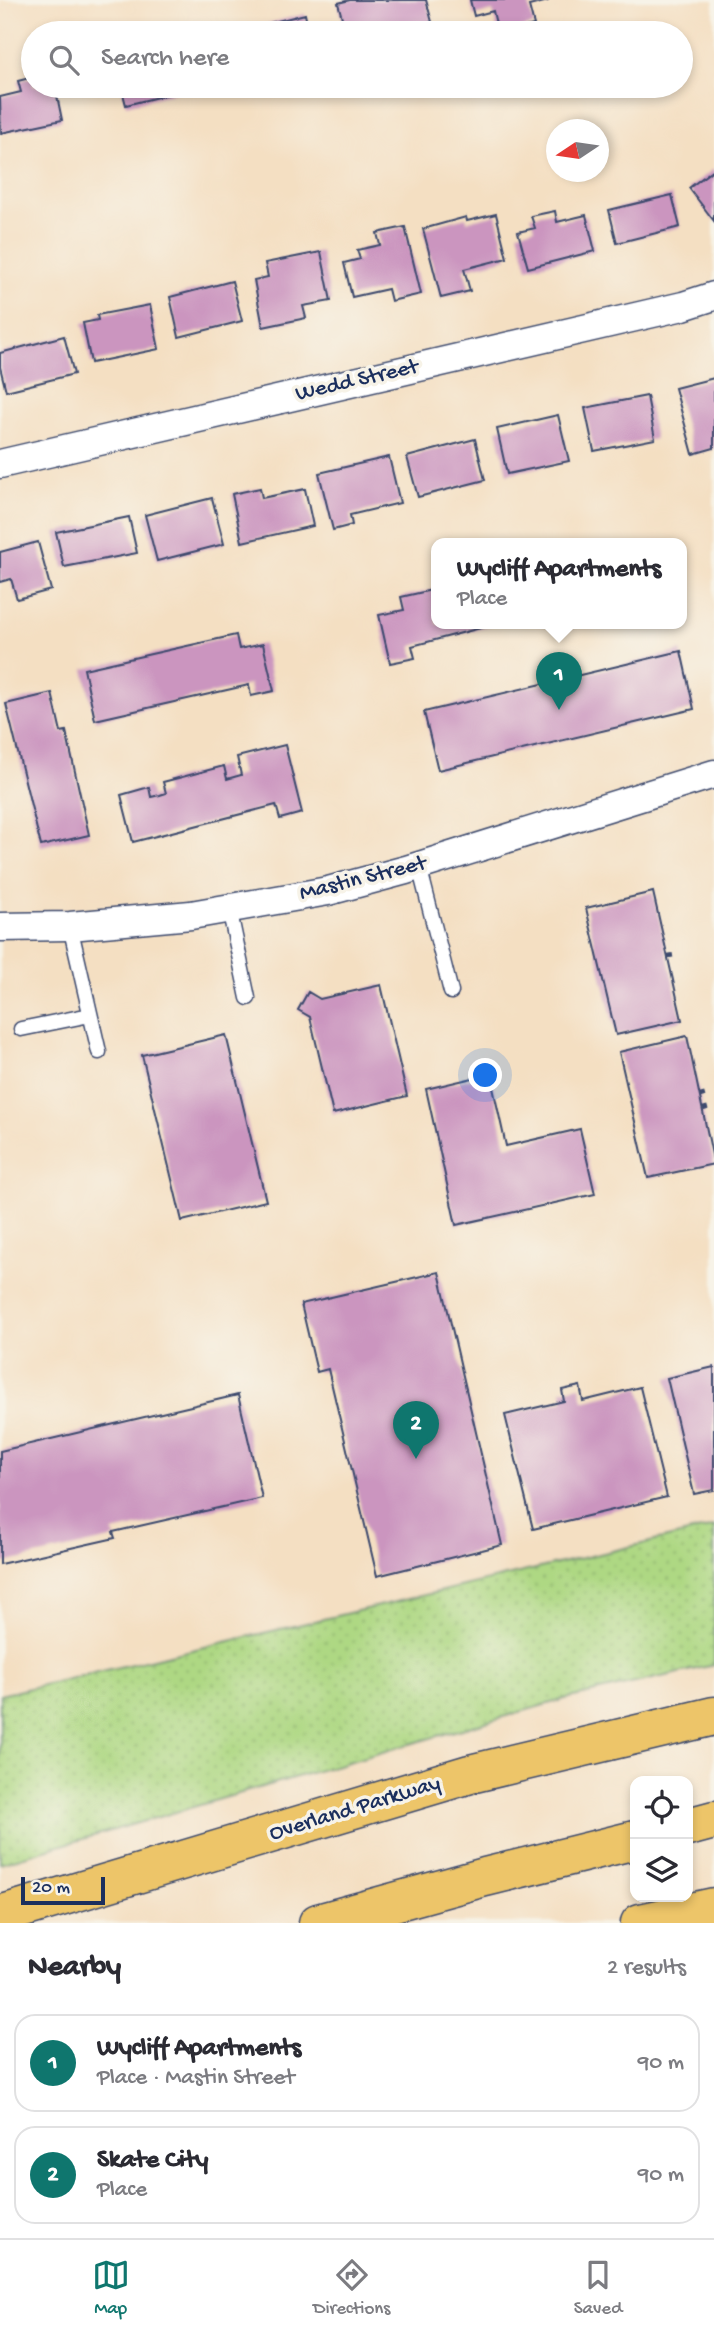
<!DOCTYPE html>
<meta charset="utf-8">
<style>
body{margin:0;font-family:"Gochi Hand",sans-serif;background:#f2f2f3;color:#2b2b33}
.controls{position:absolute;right:21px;bottom:21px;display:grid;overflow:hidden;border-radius:14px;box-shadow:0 4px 10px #0003}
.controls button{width:63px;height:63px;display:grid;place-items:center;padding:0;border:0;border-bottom:2px solid #e1e1e2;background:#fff;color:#2b2b33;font:35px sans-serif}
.compass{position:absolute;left:546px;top:119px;width:63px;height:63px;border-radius:50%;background:#fff;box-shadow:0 4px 10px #0003;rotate:257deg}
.scale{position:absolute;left:21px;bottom:18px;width:84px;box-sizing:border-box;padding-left:7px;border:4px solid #1b2f5e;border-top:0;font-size:19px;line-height:24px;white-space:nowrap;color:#1b2f5e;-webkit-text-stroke:5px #f7f3e8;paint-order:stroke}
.you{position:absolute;left:486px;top:1076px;width:24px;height:24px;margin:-18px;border:5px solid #fff;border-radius:50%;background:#1a73e8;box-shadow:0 0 0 10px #1a73e833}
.badge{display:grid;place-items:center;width:46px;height:46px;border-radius:50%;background:#0f766e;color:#fff;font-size:23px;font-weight:700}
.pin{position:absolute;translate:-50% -58px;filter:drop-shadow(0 2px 4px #0008)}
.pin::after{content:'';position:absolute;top:37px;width:24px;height:21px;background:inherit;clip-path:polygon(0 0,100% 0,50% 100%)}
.popup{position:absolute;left:431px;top:538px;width:256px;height:91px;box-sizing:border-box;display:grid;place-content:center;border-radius:14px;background:#fff;filter:drop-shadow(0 2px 5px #0005);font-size:23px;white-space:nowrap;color:#7c7c81}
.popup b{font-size:26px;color:#2b2b33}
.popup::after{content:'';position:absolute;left:50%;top:100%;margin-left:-14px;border:14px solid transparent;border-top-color:#fff}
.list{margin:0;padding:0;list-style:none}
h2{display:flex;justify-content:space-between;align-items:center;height:91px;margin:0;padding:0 28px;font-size:30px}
h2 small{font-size:23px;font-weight:400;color:#7c7c81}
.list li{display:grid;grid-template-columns:46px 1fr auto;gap:21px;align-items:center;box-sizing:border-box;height:98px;margin:0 14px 14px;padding:0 14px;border:2px solid #e1e1e2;border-radius:21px}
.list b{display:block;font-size:26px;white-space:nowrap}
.list p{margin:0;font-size:23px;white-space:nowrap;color:#7c7c81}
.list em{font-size:23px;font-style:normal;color:#7c7c81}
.icon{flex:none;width:38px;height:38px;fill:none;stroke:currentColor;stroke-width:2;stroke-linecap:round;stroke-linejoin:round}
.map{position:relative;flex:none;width:714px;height:1923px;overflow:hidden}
.search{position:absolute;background:#fff;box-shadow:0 4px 10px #0003;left:21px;right:21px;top:21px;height:77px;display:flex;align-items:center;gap:18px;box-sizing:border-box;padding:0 24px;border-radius:38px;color:#7c7c81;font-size:26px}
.sheet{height:315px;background:#fff}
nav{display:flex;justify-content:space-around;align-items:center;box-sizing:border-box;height:98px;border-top:2px solid #e1e1e2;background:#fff;font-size:19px;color:#7c7c81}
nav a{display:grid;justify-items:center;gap:4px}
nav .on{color:#0f766e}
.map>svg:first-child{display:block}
</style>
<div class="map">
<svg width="714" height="1923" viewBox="0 0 714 1923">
<defs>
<pattern id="grass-dots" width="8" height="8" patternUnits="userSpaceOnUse" patternTransform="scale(1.75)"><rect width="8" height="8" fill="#aed883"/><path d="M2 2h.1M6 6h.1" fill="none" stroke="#95ba74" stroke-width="1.8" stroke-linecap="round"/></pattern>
</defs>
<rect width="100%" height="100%" fill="#f7f3e8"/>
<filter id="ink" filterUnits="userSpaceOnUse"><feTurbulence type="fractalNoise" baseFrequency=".0143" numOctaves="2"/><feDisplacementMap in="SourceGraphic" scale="14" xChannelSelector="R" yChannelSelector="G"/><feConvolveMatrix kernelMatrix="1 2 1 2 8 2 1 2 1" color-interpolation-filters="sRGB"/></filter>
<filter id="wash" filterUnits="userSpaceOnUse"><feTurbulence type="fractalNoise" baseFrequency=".00686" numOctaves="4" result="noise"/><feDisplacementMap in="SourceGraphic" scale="28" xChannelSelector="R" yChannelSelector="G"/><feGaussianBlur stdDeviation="1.57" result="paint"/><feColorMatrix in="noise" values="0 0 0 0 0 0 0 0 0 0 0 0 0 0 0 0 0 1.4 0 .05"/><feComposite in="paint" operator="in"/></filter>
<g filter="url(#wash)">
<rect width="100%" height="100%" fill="#f4dfc2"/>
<path fill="url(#grass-dots)" stroke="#648470" stroke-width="2" d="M714 1527V1665L565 1699 0 1863V1695Z"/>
<g id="blocks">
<path fill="#cb95bf" d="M350 0H426L432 22 393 33H346L338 3Z
M470 0H548V1L529 6 534 25 498 33 493 11 474 16Z
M305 14 309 33H235L234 32Z
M33 77V86H55L62 120 1 133 0 97 21 92 18 81Z
M121 86H194V88L126 105Z
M714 169V221L689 188Z
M672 195 680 227 617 243 609 210Z
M555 211 557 222 586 215 595 251 528 268 518 232 535 228 531 216Z
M496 214 507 258 464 269 470 291 441 298 423 229 466 217 467 221Z
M405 227 421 294 391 301 388 289 352 297 344 263 360 259 357 250 380 245 377 233Z
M321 252 331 301 303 306 306 318 263 327 254 280 268 277 265 263Z
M232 281 242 321 179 337 170 297Z
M150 305 159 349 91 363 83 323 98 320 97 315Z
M64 336 74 374 6 391 0 367V353Z
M714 378V448L693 454 675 388Z
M647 396 655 439 594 451 585 408Z
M558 415 569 461 507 474 497 429Z
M475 439 485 480 418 497 407 457Z
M389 457 400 503 350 515 352 525 333 530 319 473Z
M260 488 262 498 305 489 313 526 242 542 232 494Z
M212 498 224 544 157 561 145 515Z
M129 517 137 553 64 567 56 532Z
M38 542 51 590 17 599 11 579 0 582V552Z
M436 589V624L492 625 412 646 415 658 390 663 379 615 404 610 401 597Z
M236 635 239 649 263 644 274 691 251 696 249 685 95 720 84 669Z
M681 651 694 709 438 770 424 712Z
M52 693 61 732 66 731 89 835 41 846 6 704Z
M285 745 302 813 280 819 276 805 133 842 121 795 149 787 151 797 160 795 166 793 163 782 224 766 227 779 241 775 237 757Z
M653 892 682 1020 616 1035 586 908Z
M381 985 407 1096 333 1114 310 1017 298 1010 308 992 320 999Z
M226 1035 266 1201 182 1221 142 1055Z
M687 1036 714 1164 648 1178 619 1052Z
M490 1074 506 1146 580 1129 595 1194 456 1225 426 1089Z
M439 1272 502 1545 377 1576 328 1369 317 1372 301 1304Z
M714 1367V1490L694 1494 667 1378Z
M580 1386 583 1401 640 1387 667 1497 533 1529 505 1415 564 1401 562 1390Z
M238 1395 262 1498 113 1532 115 1538 0 1564V1451Z"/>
</g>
</g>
<g filter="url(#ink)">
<use href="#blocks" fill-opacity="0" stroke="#3c496d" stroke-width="2"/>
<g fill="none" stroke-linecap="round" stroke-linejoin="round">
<g stroke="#3c496d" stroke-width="17">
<path id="lane" d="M419 866 451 992
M229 908 248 998
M70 926 99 1052
M21 1029 90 1015"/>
</g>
<g stroke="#3c496d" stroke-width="31">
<path id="street" d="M0 464 683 306 714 296
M0 927 70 926 191 915 328 891 406 870 714 774"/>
</g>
<g stroke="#3c496d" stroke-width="41">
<path id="highway" d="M688 1827 714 1820
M0 1915 470 1774 714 1716
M318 1923 485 1877 635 1840
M640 1923 714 1907"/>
</g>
<path stroke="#3c496d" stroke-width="4.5" stroke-dasharray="5 5" stroke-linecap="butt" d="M668 956 674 955
M700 1096 707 1094
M703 1109 710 1107"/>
<use href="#lane" stroke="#fff" stroke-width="14"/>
<use href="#street" stroke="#fff" stroke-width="28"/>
<use href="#highway" stroke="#edc569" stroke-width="38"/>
</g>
</g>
<g text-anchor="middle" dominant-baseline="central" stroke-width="7" stroke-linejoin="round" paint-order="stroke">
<g font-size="23" fill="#1b2f5e" stroke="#f7f3e8">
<text transform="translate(357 381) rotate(-13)">Wedd Street</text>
<text transform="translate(363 879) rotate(-14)">Mastin Street</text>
<text transform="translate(355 1809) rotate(-17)">Overland Parkway</text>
</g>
</g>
</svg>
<div class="controls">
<button><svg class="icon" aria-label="locate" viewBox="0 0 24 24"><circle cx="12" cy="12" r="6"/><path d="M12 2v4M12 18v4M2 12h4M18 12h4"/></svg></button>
<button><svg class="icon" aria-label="layers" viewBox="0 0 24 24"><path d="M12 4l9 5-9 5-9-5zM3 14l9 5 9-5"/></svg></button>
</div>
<svg class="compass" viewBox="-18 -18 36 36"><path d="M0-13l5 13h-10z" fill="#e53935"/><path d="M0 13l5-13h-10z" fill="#7c7c81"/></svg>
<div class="scale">20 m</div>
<div class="you"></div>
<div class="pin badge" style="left:559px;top:710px">1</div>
<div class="popup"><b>Wycliff Apartments</b>Place</div>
<div class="pin badge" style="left:416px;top:1459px">2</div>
<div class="search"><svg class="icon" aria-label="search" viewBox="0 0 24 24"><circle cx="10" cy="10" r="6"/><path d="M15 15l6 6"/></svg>Search here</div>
</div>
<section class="sheet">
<h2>Nearby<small>2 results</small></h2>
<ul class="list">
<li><span class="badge">1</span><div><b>Wycliff Apartments</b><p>Place · Mastin Street</p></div><em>90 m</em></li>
<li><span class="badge">2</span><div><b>Skate City</b><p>Place</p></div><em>90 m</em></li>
</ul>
</section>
<nav>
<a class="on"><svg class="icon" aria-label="map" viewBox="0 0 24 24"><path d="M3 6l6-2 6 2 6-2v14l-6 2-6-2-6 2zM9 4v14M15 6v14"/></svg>Map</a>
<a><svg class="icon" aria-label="directions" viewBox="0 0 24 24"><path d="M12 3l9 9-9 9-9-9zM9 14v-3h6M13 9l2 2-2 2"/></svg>Directions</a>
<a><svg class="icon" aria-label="saved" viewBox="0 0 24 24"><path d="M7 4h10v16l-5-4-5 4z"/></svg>Saved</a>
</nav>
